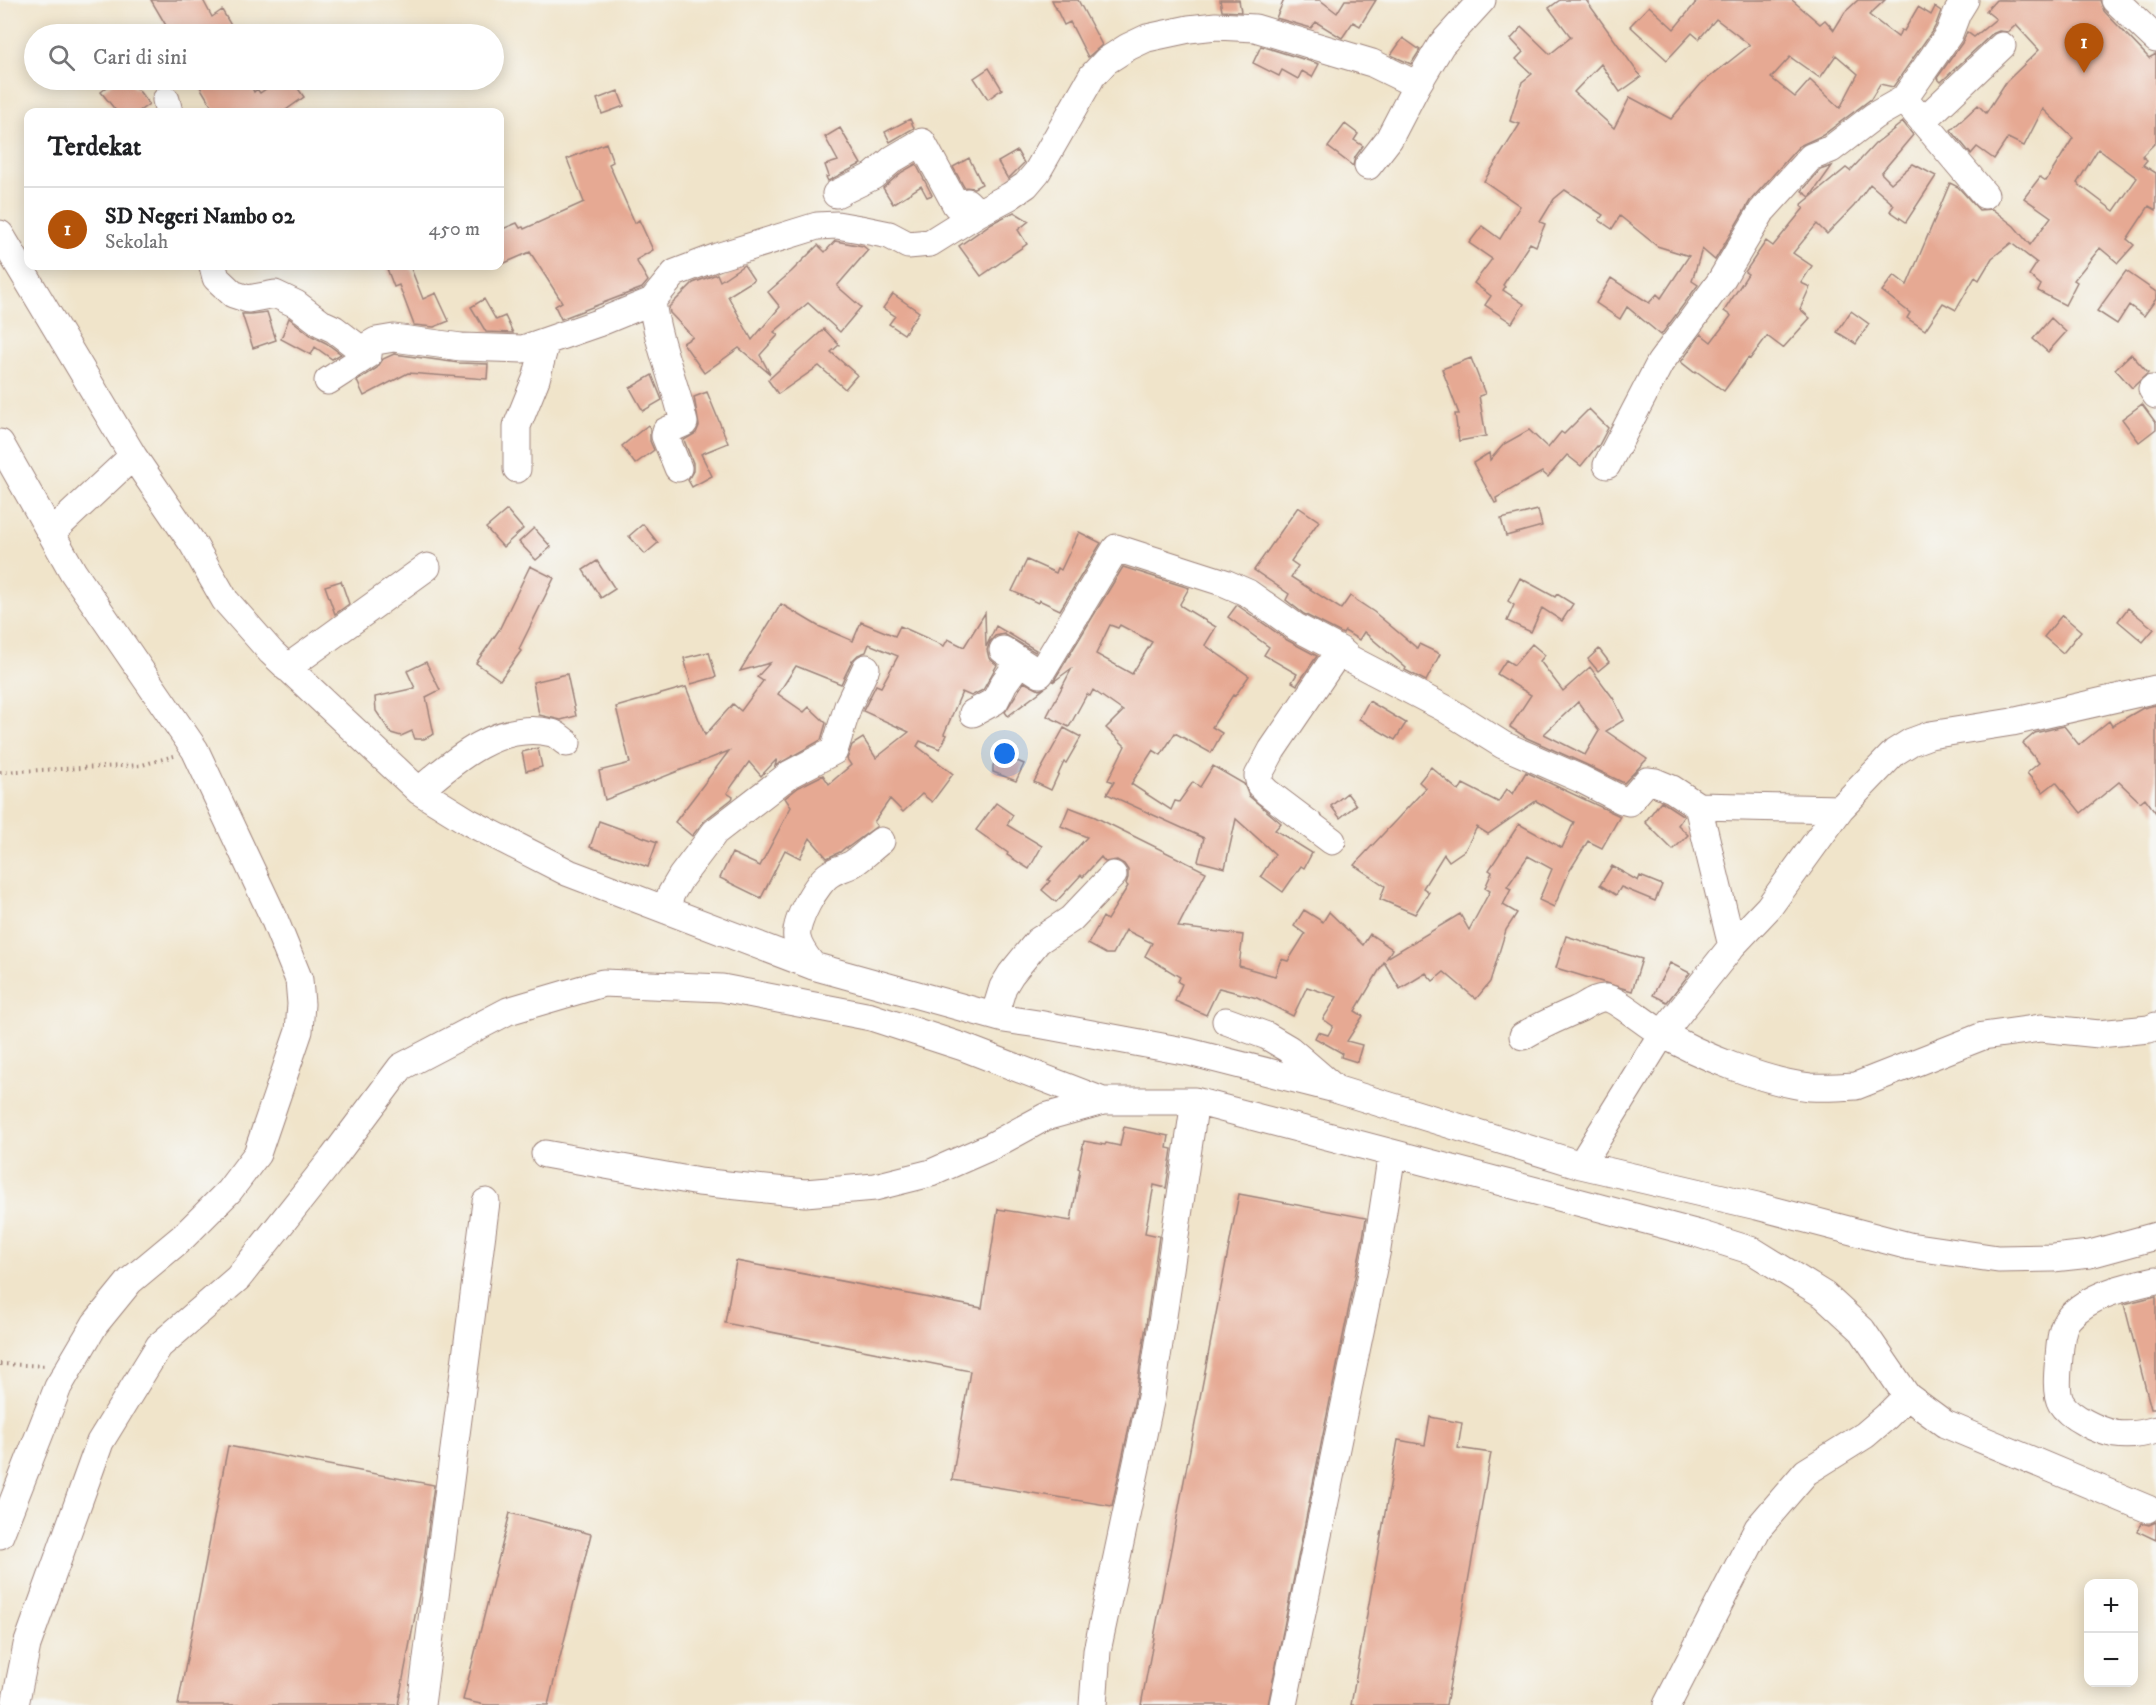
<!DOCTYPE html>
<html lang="id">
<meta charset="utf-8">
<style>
body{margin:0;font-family:"IM FELL DW Pica",serif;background:#f2f2f2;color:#202124}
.controls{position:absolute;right:18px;bottom:18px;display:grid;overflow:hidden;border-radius:12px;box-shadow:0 3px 15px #0003}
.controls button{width:54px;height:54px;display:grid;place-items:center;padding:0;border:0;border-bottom:2px solid #e0e0e0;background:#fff;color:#202124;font:30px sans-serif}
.you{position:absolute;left:1005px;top:754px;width:21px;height:21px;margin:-15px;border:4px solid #fff;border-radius:50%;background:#1a73e8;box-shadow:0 0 0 9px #1a73e833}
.badge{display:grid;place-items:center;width:39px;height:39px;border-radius:50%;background:#b45309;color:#fff;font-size:20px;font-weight:700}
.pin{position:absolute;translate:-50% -50px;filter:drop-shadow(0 2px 3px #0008)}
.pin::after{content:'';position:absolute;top:32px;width:21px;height:18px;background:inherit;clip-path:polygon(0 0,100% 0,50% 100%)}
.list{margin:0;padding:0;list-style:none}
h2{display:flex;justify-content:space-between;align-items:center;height:78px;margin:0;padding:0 24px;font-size:26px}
h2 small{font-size:20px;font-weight:400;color:#757577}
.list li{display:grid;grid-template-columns:39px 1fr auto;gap:18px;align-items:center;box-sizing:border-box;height:84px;padding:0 24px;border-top:2px solid #e0e0e0}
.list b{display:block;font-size:22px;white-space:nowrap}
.list p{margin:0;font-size:20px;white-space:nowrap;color:#757577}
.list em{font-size:20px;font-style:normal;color:#757577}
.icon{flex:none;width:33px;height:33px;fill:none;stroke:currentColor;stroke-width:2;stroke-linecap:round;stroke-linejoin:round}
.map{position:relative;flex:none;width:2156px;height:1705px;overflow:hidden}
.search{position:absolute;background:#fff;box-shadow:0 3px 15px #0003;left:24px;top:24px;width:480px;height:66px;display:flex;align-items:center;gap:15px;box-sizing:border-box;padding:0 21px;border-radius:33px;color:#757577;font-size:22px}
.panel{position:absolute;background:#fff;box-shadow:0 3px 15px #0003;left:24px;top:108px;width:480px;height:162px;border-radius:12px}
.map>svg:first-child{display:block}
</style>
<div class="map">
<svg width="2156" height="1705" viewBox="0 0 2156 1705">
<rect width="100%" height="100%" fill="#f6f6f2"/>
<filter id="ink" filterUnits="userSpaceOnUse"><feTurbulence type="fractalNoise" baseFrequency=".0167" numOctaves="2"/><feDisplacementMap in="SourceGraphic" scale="12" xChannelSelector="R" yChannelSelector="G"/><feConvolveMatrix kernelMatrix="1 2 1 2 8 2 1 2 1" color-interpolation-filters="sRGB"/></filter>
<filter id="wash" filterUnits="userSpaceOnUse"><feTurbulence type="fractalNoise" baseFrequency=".008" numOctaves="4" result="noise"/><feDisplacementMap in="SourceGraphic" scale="24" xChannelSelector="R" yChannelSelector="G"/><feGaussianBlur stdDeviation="1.35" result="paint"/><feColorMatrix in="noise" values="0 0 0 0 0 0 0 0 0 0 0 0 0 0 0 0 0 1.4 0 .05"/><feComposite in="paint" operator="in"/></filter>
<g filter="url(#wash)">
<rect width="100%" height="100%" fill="#f0e4ca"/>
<g id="blocks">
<path fill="#e6a993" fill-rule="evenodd" d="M151 0H203L212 17 222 10 236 34H171Z
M1052 0H1078L1102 45 1088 57 1070 22 1064 25Z
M1220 0H1239L1241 12 1222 11Z
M1284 0H1320L1337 13 1345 0H1376L1360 26 1353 22 1342 38 1316 22 1311 28 1276 18Z
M1560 0H1586L1641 77 1620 92 1601 64 1574 92 1614 128 1630 97 1671 119 1701 84 1750 45 1716 19 1699 39 1692 33 1667 60 1630 26 1649 6 1674 29 1698 0H1792L1820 24 1825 20 1834 30 1845 12 1858 0H1885L1869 15 1898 37 1901 30 1904 31 1918 7 1931 15 1935 7 1941 11 1935 27 1893 87 1880 84 1871 99 1823 135 1799 146 1750 201 1715 260 1702 249 1692 281 1698 285 1661 335 1627 307 1620 319 1596 303 1611 278 1649 303 1657 294 1661 298 1689 256 1657 246 1620 216 1612 229 1599 220 1603 215 1565 190 1554 199 1540 222 1545 224 1536 246 1530 243 1503 285 1505 287 1503 290 1524 304 1512 323 1485 305 1491 296 1474 283 1492 259 1469 243 1482 226 1500 239 1520 206 1484 181 1520 124 1510 121 1522 82 1532 74 1516 59 1523 52 1511 39 1522 27 1550 54 1571 37 1549 8ZM1836 55 1858 74 1840 108 1810 80 1795 97 1771 78 1790 57 1820 78Z
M1996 0H2100L2104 11 2149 58 2156 54V142L2142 156 2147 160 2143 165 2156 173V210L2149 206 2127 239 2134 245 2118 263 2100 248 2074 280 2077 282 2065 305 2038 291 2041 285 2029 275 2037 263 2011 243 1992 258 1979 280 1975 277 1956 310 1943 303 1925 330 1907 318 1910 313 1882 291 1894 275 1907 285 1950 183 1958 187 1979 210 1992 209 2014 226 2030 245 2051 217 2024 198 2040 177 2046 181 2073 138 2043 109 2024 146 2008 138 1994 159 1977 147 1971 154 1951 130 1978 105 1986 113 2006 82 2039 50 2016 25 2008 32 1999 31 1992 34 1941 82 1937 78 1962 43 1967 32 1974 37 1996 19 1986 11ZM2098 149 2137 178 2114 211 2077 183Z
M1403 38 1420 50 1411 64 1391 55Z
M1261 46 1319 64 1312 77 1302 71 1298 79 1282 70 1279 76 1253 63Z
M989 68 1002 89 988 99 974 78Z
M116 80H127L134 88 136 87 149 104 138 112H117L101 92Z
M196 80H248L254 92 257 89 260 93 279 80H292L304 97 283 112H215Z
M618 91 624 106 602 114 597 99Z
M910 119 914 128 890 142 885 132Z
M1903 122 1913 135 1881 173 1891 183 1913 164 1936 176 1906 222 1890 211 1894 205 1870 184 1854 206 1827 234 1817 224 1793 253 1812 266 1801 283 1810 287 1800 309 1810 318 1783 348 1767 336 1750 359 1748 358 1724 391 1696 371 1695 373 1681 362 1701 334 1711 342 1731 316 1724 311 1748 274 1745 272 1766 241 1773 246 1804 208 1801 205 1846 168 1850 171 1875 144Z
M1345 124 1358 134 1354 140 1363 146 1355 157 1353 166 1328 147Z
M840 128 861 164 828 181 826 177 829 176 825 165 838 161 825 137Z
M606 143 613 162 609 164 635 223 639 220 653 250 636 260 648 281 642 288 561 319 555 306 562 302 530 252 500 265V230L517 223 520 228 523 227 524 229 584 202 567 159Z
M1017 151 1024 163 1008 179 998 162Z
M969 158 982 184 974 188 964 187 953 167Z
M916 164 932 195 927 197 921 186 893 204 883 188 902 172Z
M1832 166 1810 197 1802 191 1820 170Z
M1014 212 1029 221 1018 230 1027 244 981 276 959 246 992 223Z
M835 241 863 246 868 250 837 286 861 307 840 332 808 303 774 332 778 335 760 355 770 374 739 348 704 373 683 343 693 337 670 313 669 307 693 283 717 274 720 281 744 265 754 280 728 296 752 340 780 307 768 292 791 272 818 245 825 252Z
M386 266H410L423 299 436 293 449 321 434 327 414 325 399 285 394 287Z
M2126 271 2156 292V299L2144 316 2129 305 2117 324 2097 311Z
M893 294 919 312 904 334 889 324 895 316 883 308Z
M484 299 496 320 505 316 513 333 486 332 471 307Z
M1851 311 1869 324 1856 344 1837 332Z
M267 312 276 340 253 348 242 314H251Z
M289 318 312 336 326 343 341 354 332 359 315 347 311 355 281 339Z
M2051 318 2066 332 2048 352 2033 339Z
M824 329 839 345 831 352 857 375 845 389 819 366 778 394 768 380Z
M394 354 459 363 488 364 487 379 408 373 364 396 357 381 377 368 383 359Z
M2131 354 2148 373 2132 388 2115 369Z
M1471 358 1485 394 1479 396 1486 436 1459 441 1455 414H1459L1442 369Z
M652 375 662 400 643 411 630 388Z
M707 392 728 443 701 454 712 476 692 487 688 480 693 471V463L684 440 696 433 699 426 694 397Z
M2142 404 2156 423V429L2139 442 2122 419Z
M1589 409 1608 428 1598 447 1597 446 1581 466 1567 455 1548 477 1542 472 1496 498 1497 502 1495 503 1473 463 1489 453 1490 460 1504 444 1529 430 1548 448 1561 432 1564 434Z
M648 425 650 428V441L654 450 635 464 622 446Z
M1298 507 1319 521 1291 561 1298 566 1291 577 1341 609 1350 596 1374 612 1417 648 1419 644 1440 654 1426 681 1405 670 1406 668 1364 632 1359 640 1345 631 1343 634 1304 614 1286 600 1289 594 1254 570Z
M507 510 523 529 503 547 486 528Z
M1538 510 1542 526 1506 536 1501 519Z
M643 524 658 543 645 554 629 536Z
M534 528 551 547 536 560 519 542Z
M1079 532 1101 543 1060 610 1039 600 1038 603 1012 591 1027 560 1056 573 1058 568 1061 570Z
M597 561 615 589 601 598 583 570Z
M530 566 554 578 519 649 521 651 500 680 476 663 499 630Z
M1123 567 1189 588 1180 604 1181 606 1216 627 1205 645 1249 676 1235 696 1233 695 1212 727 1222 733 1211 753 1175 733 1161 755 1153 750 1131 784 1171 810 1175 801 1179 802 1193 782 1200 787 1213 766 1244 784 1249 796 1281 823 1275 830 1312 853 1304 868 1301 866 1283 892 1261 876 1275 854 1236 819 1225 868 1198 861 1204 838 1107 794 1114 782 1108 780 1125 746 1106 728 1123 711 1093 690 1090 696 1087 694 1069 727 1047 716 1072 668 1053 682ZM1110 625 1118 628 1120 625 1152 642 1132 674 1096 654Z
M1520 578 1555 597 1557 594 1573 604 1562 621 1542 608 1531 632 1507 621 1514 605 1508 601Z
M341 581 349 604 335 614 325 586Z
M781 604 818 626 853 641 861 622 895 636 900 626 944 646 948 639 964 647 985 613 986 647 996 626 1036 650 1035 652 1004 634 995 636 990 642 987 650 989 658 997 665 983 690 971 696 962 692 944 734 947 735 940 749 920 741 917 746 953 774 932 802 922 794 903 812 890 799 874 822 877 826 847 848 846 847 840 852 827 858 810 838 800 858 785 850 761 898 720 878 732 853 760 866 791 807 785 798 799 787 823 775 829 784 851 765 847 759 852 745 863 738 876 758 909 732 863 711 876 685 881 687 898 656 869 644 866 652 858 655 852 661 841 684 796 666 778 694 804 712 809 707 826 723 821 740 775 766 777 759 761 776 749 762 727 793 733 797 732 799 705 820 692 836 675 822 729 751 605 800 599 771 630 763 616 707 686 687 705 735 733 704 741 711 763 681 757 677 770 663 740 671Z
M1237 605 1287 640 1317 656 1297 685 1292 682 1297 674 1264 655 1269 647 1228 617Z
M2128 608 2154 629 2143 642 2118 621Z
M2062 615 2081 631 2063 653 2044 637Z
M1532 644 1545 655 1540 661 1563 691 1590 667 1613 698 1624 720 1606 731 1647 759 1624 783 1587 765 1527 738 1510 727 1531 695 1497 674 1506 660 1514 665ZM1578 702 1599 731 1585 755 1544 734Z
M1599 649 1609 662 1598 671 1588 659Z
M709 652 716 677 691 684 684 658Z
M426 662 440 690 426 697 434 734 424 739H415L412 731 401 736 391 733 376 711 375 697 415 688 407 671Z
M567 674 576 716 561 720 539 715 533 682Z
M1024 682 1039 690 1045 688 1008 716 1005 712Z
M1369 701 1406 723 1395 740 1359 719Z
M2156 705V813L2145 798 2140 802 2119 782 2081 813 2056 782 2043 792 2027 773 2039 763 2023 743 2035 733 2064 726 2079 745 2109 721 2112 726 2143 708Z
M1064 728 1081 737 1066 763 1064 762 1051 790 1034 782Z
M538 748 542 767 526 771 522 752Z
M998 753 1024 764 1016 781 993 772V766Z
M1431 767 1459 791 1463 784 1498 802 1507 789 1513 794 1526 772 1620 816 1602 848 1588 841 1570 870 1554 907 1539 900 1552 869 1528 856 1507 887 1511 889 1503 905 1517 913 1506 930 1490 982 1476 999 1444 972 1433 981 1426 973 1400 989 1384 962 1355 1011 1363 1016 1347 1041 1362 1045 1357 1062 1341 1057 1342 1053 1315 1038 1318 1032 1328 1035 1333 1026 1323 1019 1337 997 1307 987 1293 1016 1257 998 1219 988 1206 1015 1175 1001 1182 984 1178 982 1180 977 1145 956 1152 943 1126 930 1113 954H1106L1088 944 1103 917 1107 920 1128 886 1126 884 1128 878V870L1124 864 1117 860 1105 862 1101 857 1083 877 1081 875 1056 902 1042 890 1050 881 1048 880 1087 837 1061 826 1069 807 1095 817 1206 872 1178 927 1243 935 1239 966 1275 976 1281 959 1288 961 1305 934 1294 926 1304 910 1323 922 1329 912 1363 945 1370 934 1392 949 1387 958 1460 914 1469 930 1490 891 1485 888 1492 872 1489 870 1519 824 1562 848 1574 822 1536 801 1488 834 1477 827 1465 850 1449 861 1444 854 1423 888 1429 892 1415 914 1380 899 1385 886 1354 865 1426 788 1419 782Z
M1347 793 1356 805 1340 818 1331 806Z
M1661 801 1684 816 1678 825 1688 835 1673 850 1645 822Z
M996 803 1013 815 1007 825 1042 846 1029 869 1007 855 1008 853 976 830Z
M599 821 657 842 648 867 590 847Z
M1612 866 1638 881 1640 876 1662 885 1655 901 1621 887 1616 895 1600 885Z
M1566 936 1642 959 1632 991 1556 968Z
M1670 963 1690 973 1667 1002 1653 995Z
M1124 1127 1169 1136 1167 1148 1172 1149 1166 1188 1154 1185 1145 1233 1159 1236 1136 1394 1112 1506 952 1480 970 1371 725 1323 736 1261 982 1308 998 1209 1071 1221 1080 1169 1078 1168 1084 1141 1105 1145 1106 1143 1120 1146Z
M1239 1194 1366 1218 1363 1238 1268 1705H1141Z
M2156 1296V1409H2151L2124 1304Z
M1430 1417 1462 1423 1458 1448 1491 1453 1446 1705H1351L1398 1440 1425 1445Z
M228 1446 434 1485 420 1590 398 1705H178Z
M510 1513 591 1534 548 1705H485L463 1700Z
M2156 1522V1540L2137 1531 2141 1523 2149 1525Z"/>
</g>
</g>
<g filter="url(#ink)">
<use href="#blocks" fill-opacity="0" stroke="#9d827a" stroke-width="1.5"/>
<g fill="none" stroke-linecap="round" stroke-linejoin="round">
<g stroke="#9d827a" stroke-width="29">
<path id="minor" d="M2115 0 2156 39
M1904 99 1985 195
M166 100 169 112
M1924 120 2002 46
M1368 166 1389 139 1417 85 1441 45 1482 0
M836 194 873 176 893 159 922 142 956 205 967 202 978 213
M0 234 133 456 193 544 225 600 271 652 419 791 469 822 569 873 813 966 1004 1019 1038 1024 1189 1052 1335 1089 1581 1165 1757 1206 1909 1246 1998 1259 2053 1258 2090 1254 2156 1236
M213 266 216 278 233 294 248 299 275 294 296 304 321 323 334 329 368 355 369 345 376 341 394 338 461 347 523 349 598 323 652 301 675 273 717 257 817 226 837 225 860 229 889 235 908 245 930 243 978 213 1010 196 1026 185 1037 172 1092 76 1106 61 1128 47 1147 38 1189 29 1216 26 1255 28 1372 63 1417 85
M652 301C657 343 675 382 684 423L666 431 665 436 678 468
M328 381 368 355
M2152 389 2156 395
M0 443 73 572 195 750 273 916 299 980 301 1004 299 1031 257 1154 229 1191 183 1237 130 1281 95 1324 58 1387 0 1535
M1607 465 1660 363 1720 282 1762 211 1811 157 1831 149 1874 116 1904 99 1949 34 1957 13 1965 0
M517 469V426L536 379 546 341
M51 533 133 456
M1003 650 1040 674 1116 548 1225 583 1248 593 1296 627 1340 650 1350 659 1444 708 1503 745 1581 779 1622 800 1629 802 1647 781 1655 782 1672 789 1698 806 1840 809
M287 668 427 567
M973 713 995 701 1004 683 1020 661
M419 791C454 760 501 720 552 733 557 734 562 740 567 743
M1698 806 1732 946
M1332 841 1267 792 1260 785 1258 776 1272 750 1340 650
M666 910 671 894 681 877 715 832 790 774 834 751 848 706 866 668
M813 966C807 958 799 949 797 938 794 922 817 882 830 874 837 869 845 868 852 864 862 858 871 848 881 841
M994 1016 1003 987 1011 974 1038 941 1071 919 1113 875
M1226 1021 1267 1036 1289 1049 1332 1086
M1523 1036C1543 1024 1556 1019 1576 1010 1586 1006 1595 997 1606 998 1617 999 1647 1025 1660 1032 1698 1055 1765 1082 1810 1087 1825 1088 1841 1087 1856 1086L1983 1036 2041 1028 2099 1034 2149 1029 2156 1026
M545 1154 699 1182 805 1193 875 1187 931 1173 990 1147 1045 1117 1103 1101H1195L1699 1234 1753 1251 1824 1295 1862 1330 1907 1396 1945 1424 2148 1509
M1581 1165 1662 1034 1732 946 1769 907 1840 809 1895 752 1911 742 1930 735 2012 722 2156 689
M2156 1280C2128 1286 2088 1295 2069 1318 2061 1326 2060 1346 2059 1357 2058 1368 2055 1393 2061 1403 2069 1417 2099 1431 2115 1434 2128 1436 2143 1434 2156 1430
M15 1705 27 1645 100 1442 159 1346 238 1278 333 1158 401 1067 508 1011 603 983 722 988 871 1017 963 1047 1103 1101
M421 1705 486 1202
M1093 1705 1097 1651 1151 1397 1195 1101
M1283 1705 1377 1249 1392 1153
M1667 1705 1758 1528 1806 1472 1865 1435 1886 1417 1907 1396"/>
</g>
<path stroke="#9d827a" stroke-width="4" stroke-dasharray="1.5 4.5" stroke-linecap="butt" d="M0 772 142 765 174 756
M0 1364 47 1366"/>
<use href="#minor" stroke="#fff" stroke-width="27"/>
</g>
</g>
</svg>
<div class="controls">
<button>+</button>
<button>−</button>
</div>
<div class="you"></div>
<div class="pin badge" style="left:2084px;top:73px">1</div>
<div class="search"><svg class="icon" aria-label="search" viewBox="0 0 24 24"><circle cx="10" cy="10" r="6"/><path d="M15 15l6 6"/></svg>Cari di sini</div>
<section class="panel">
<h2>Terdekat<small></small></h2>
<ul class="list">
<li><span class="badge">1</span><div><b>SD Negeri Nambo 02</b><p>Sekolah</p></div><em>450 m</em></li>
</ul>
</section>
</div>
